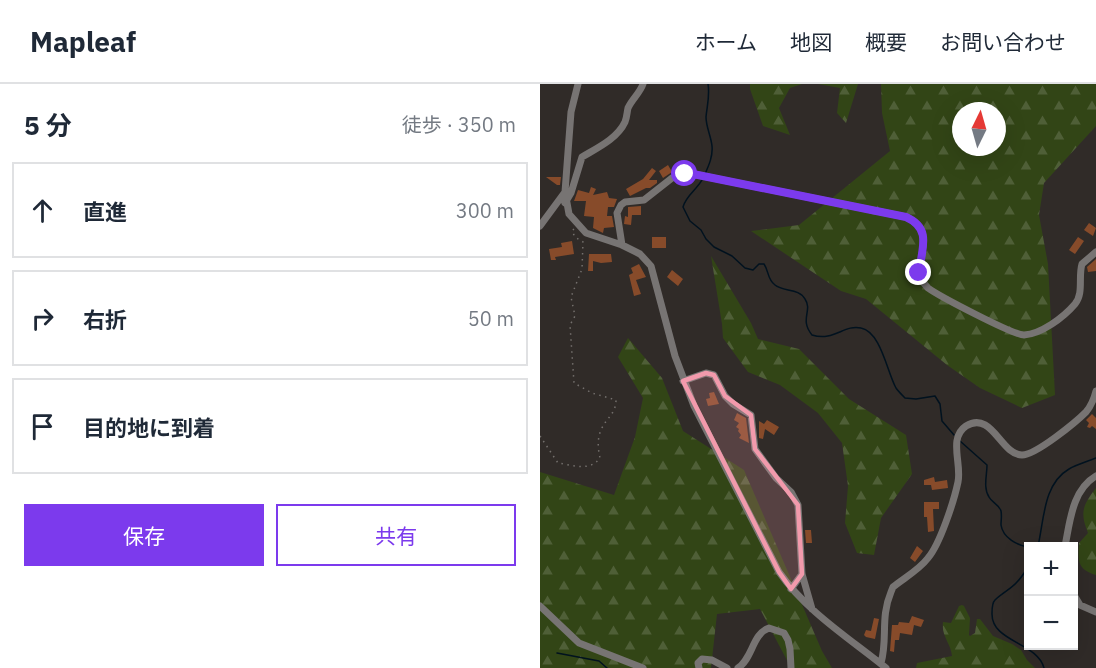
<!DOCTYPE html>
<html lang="ja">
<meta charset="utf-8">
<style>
body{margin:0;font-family:"IBM Plex Sans","Noto Sans JP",sans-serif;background:#f2f2f3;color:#1f2937}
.controls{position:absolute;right:18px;bottom:18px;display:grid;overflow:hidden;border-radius:0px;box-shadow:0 6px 24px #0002}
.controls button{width:54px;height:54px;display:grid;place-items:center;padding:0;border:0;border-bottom:2px solid #e0e1e3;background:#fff;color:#1f2937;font:30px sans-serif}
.compass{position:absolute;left:412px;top:18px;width:54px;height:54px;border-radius:50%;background:#fff;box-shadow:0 6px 24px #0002;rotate:5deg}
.stop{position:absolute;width:18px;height:18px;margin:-14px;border:4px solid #7c3aed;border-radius:50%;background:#fff}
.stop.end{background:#7c3aed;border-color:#fff;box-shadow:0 2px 6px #0008}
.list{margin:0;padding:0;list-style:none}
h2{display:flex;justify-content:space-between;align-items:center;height:78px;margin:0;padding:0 24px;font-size:26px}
h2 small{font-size:20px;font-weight:400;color:#747a83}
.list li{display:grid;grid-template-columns:39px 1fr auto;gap:18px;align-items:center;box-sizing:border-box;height:96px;margin:0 12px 12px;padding:0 12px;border:2px solid #e0e1e3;border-radius:0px}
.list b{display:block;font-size:22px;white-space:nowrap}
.list em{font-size:20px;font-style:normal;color:#747a83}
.actions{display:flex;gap:12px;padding:18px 24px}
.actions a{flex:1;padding:14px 0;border:2px solid #7c3aed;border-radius:0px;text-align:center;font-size:21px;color:#7c3aed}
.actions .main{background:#7c3aed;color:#fff}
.icon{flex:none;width:33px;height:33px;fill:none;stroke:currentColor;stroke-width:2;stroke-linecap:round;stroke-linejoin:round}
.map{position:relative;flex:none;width:556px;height:584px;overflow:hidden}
header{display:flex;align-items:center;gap:36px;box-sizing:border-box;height:84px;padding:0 30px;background:#fff;border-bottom:2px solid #e0e1e3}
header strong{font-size:28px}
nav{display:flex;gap:33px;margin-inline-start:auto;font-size:21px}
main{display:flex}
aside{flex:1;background:#fff}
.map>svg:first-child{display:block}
</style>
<header>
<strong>Mapleaf</strong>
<nav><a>ホーム</a><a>地図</a><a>概要</a><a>お問い合わせ</a></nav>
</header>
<main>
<aside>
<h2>5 分<small>徒歩 · 350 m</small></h2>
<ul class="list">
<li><svg class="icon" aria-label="ahead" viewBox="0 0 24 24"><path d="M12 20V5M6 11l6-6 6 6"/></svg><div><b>直進</b></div><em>300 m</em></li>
<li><svg class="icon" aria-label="right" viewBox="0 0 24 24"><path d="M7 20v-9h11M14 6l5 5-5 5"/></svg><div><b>右折</b></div><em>50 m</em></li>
<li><svg class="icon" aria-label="arrive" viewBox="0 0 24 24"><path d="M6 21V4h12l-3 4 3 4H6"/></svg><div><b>目的地に到着</b></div></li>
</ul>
<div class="actions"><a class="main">保存</a><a>共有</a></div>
</aside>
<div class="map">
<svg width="556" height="584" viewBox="0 0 556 584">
<defs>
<pattern id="forest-firs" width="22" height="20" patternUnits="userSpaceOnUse" patternTransform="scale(1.5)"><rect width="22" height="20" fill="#324516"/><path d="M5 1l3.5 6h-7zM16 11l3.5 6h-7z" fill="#4f5f37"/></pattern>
</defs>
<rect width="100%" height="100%" fill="#302b28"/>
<path fill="url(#forest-firs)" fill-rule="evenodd" d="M210 0H262L250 4 239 24 250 51 223 42 210 5Z
M278 0H318L306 39 297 29 300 4Z
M341 0H556V42L504 99 499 131 508 180 515 311 482 324 440 304 407 281 326 215 301 207 211 147 259 141 350 67 342 29ZM421 27H457V63H421Z
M171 172 211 239 218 255 259 265 309 315 366 351 372 390 341 434 334 471 317 469 305 439 308 402 302 359 278 329 240 301 208 288 183 254 182 240Z
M88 254 122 294 143 347 204 386 282 567 292 584H251L220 525 177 530 171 584H0V388L74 411 95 353 103 314 78 273Z
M556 404V491C537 485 538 477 539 459L548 449C540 429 542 422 556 404Z
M422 521 424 522 430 534 429 551 430 552 435 549 437 535H440L453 552 472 560 481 566 487 576 495 584H376L377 579 412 572C411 559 401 552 403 538L411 539 419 522Z"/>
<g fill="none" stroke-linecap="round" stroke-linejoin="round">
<path stroke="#01121f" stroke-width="1.5" d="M165 90C169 81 173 72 172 62 171 52 166 43 166 33 167 22 170 12 168 0
M163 94C158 105 146 111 143 123L150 137 161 146 166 155 174 163 192 172 205 184 213 186 219 180H224C229 187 227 195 235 201 243 208 259 204 265 215 273 227 259 235 272 251 294 258 304 240 321 244 341 248 347 288 356 304 358 307 362 311 365 314L376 315 395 312 400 320 402 337 414 351
M420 357 447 381C447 391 443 404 449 413 452 419 459 420 461 427 462 432 461 436 461 441 463 454 477 461 488 463
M498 462C504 437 503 400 529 385 537 380 547 378 556 374
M488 483C485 488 482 493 477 498 471 505 462 509 455 516 452 519 452 525 452 529 451 558 497 558 504 584
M17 569 59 577 67 584"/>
</g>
<path fill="#874b2a" d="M128 81 132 88 123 94 119 87Z
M112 84 116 87 109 96H117V99L110 104H106L90 112 86 105 103 95Z
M6 93H21L20 101H17Z
M51 103 56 105 53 111 67 108 69 114 77 115 74 123H68L67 132H72L74 143 64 144 63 149 53 144 54 133 44 132 46 117H34L38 106 49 109Z
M101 122V131H92L91 141 84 140 85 132 88 133V123Z
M549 139 556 144 553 152 544 146Z
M112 153H126V164H112Z
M538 153 544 157 535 170 529 166Z
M32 157 34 170 15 173 16 176H11L9 165 22 163 21 159Z
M49 170H71L72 178 61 179 53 177V187H48Z
M556 175V187L548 188 547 183Z
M99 180 106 193 96 196 101 210 94 212 89 191 93 189 91 184Z
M132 186 143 195 138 202 127 193Z
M174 308 179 320 168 322 166 315 170 314 169 309Z
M197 329 206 334 209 359 199 354 201 351 198 347 199 345 196 343 199 339 194 336Z
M552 330 556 334V345L552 342 550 344 547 343 549 339 546 336Z
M227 336 239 343 234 351 225 345 223 355 219 354V337L224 340Z
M394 393 395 398 407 396 408 404 392 406 391 401H384V396Z
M384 418H399V425H393L394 447 388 448 387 433H384Z
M265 446H271L272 459H266Z
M377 462 383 467 375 478 370 474Z
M372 532 384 536 381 543 374 541 372 551 360 549 359 556H355L354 568 350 567 352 541H358L359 538 369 539Z
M334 534 339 535 335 555 326 553 324 551 326 546 331 547Z"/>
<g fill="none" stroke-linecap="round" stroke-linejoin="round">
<path stroke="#74706d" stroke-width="1.5" stroke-dasharray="1.5 4.5" stroke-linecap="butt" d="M0 352 18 379C32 381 50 388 60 374 58 365 57 355 61 346 66 334 76 330 76 316L52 309 34 299 30 241 35 232 31 213 42 185 43 158 35 153 32 147 34 145"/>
<path stroke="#777473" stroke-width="7" d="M38 0 31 28 25 108 29 130 46 149 82 161 100 170 111 182 135 272 154 322 239 488C267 528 309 554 346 584
M25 119 31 109 42 73C57 64 77 55 85 38 87 33 87 28 88 24 92 15 100 9 103 0
M0 142 25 108
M82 161 77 129 81 121 85 118 104 116 132 94 153 90 366 133C393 145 381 166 379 189 380 195 383 199 388 204 399 212 473 251 484 251 501 250 523 234 535 220 544 209 538 193 542 180L556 168
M143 297 166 289 174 291 185 312 193 320 211 331 215 365 236 394 251 408 258 421 262 490 272 525
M525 462C530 438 532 406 556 392
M251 505 262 490
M534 511 540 521 556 528
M0 522 39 559 103 584
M341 579C348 555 340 534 351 508L353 503C364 494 379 486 388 474 400 460 414 417 418 398 422 380 408 354 426 342 452 326 461 371 482 371 496 371 536 338 546 328 551 322 554 315 556 307
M159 584 158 579 162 575 172 576 187 584
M198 584C213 574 212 550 229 544L244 549 248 556 250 565 251 584"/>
</g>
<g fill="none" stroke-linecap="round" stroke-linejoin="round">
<path stroke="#7c3aed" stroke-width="8" d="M145 90H153L366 133C393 145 381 166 379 189"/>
</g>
<path fill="#f29aac" fill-opacity="0.2" stroke="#f29aac" stroke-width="4.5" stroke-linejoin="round" d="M166 289 174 291 185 312 211 331 215 365 258 421 262 490 251 505 239 488 143 297Z"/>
</svg>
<div class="controls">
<button>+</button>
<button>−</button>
</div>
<svg class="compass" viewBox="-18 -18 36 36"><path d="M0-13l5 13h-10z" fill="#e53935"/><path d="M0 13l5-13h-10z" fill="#747a83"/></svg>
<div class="stop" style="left:145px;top:90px"></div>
<div class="stop end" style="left:379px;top:189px"></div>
</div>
</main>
